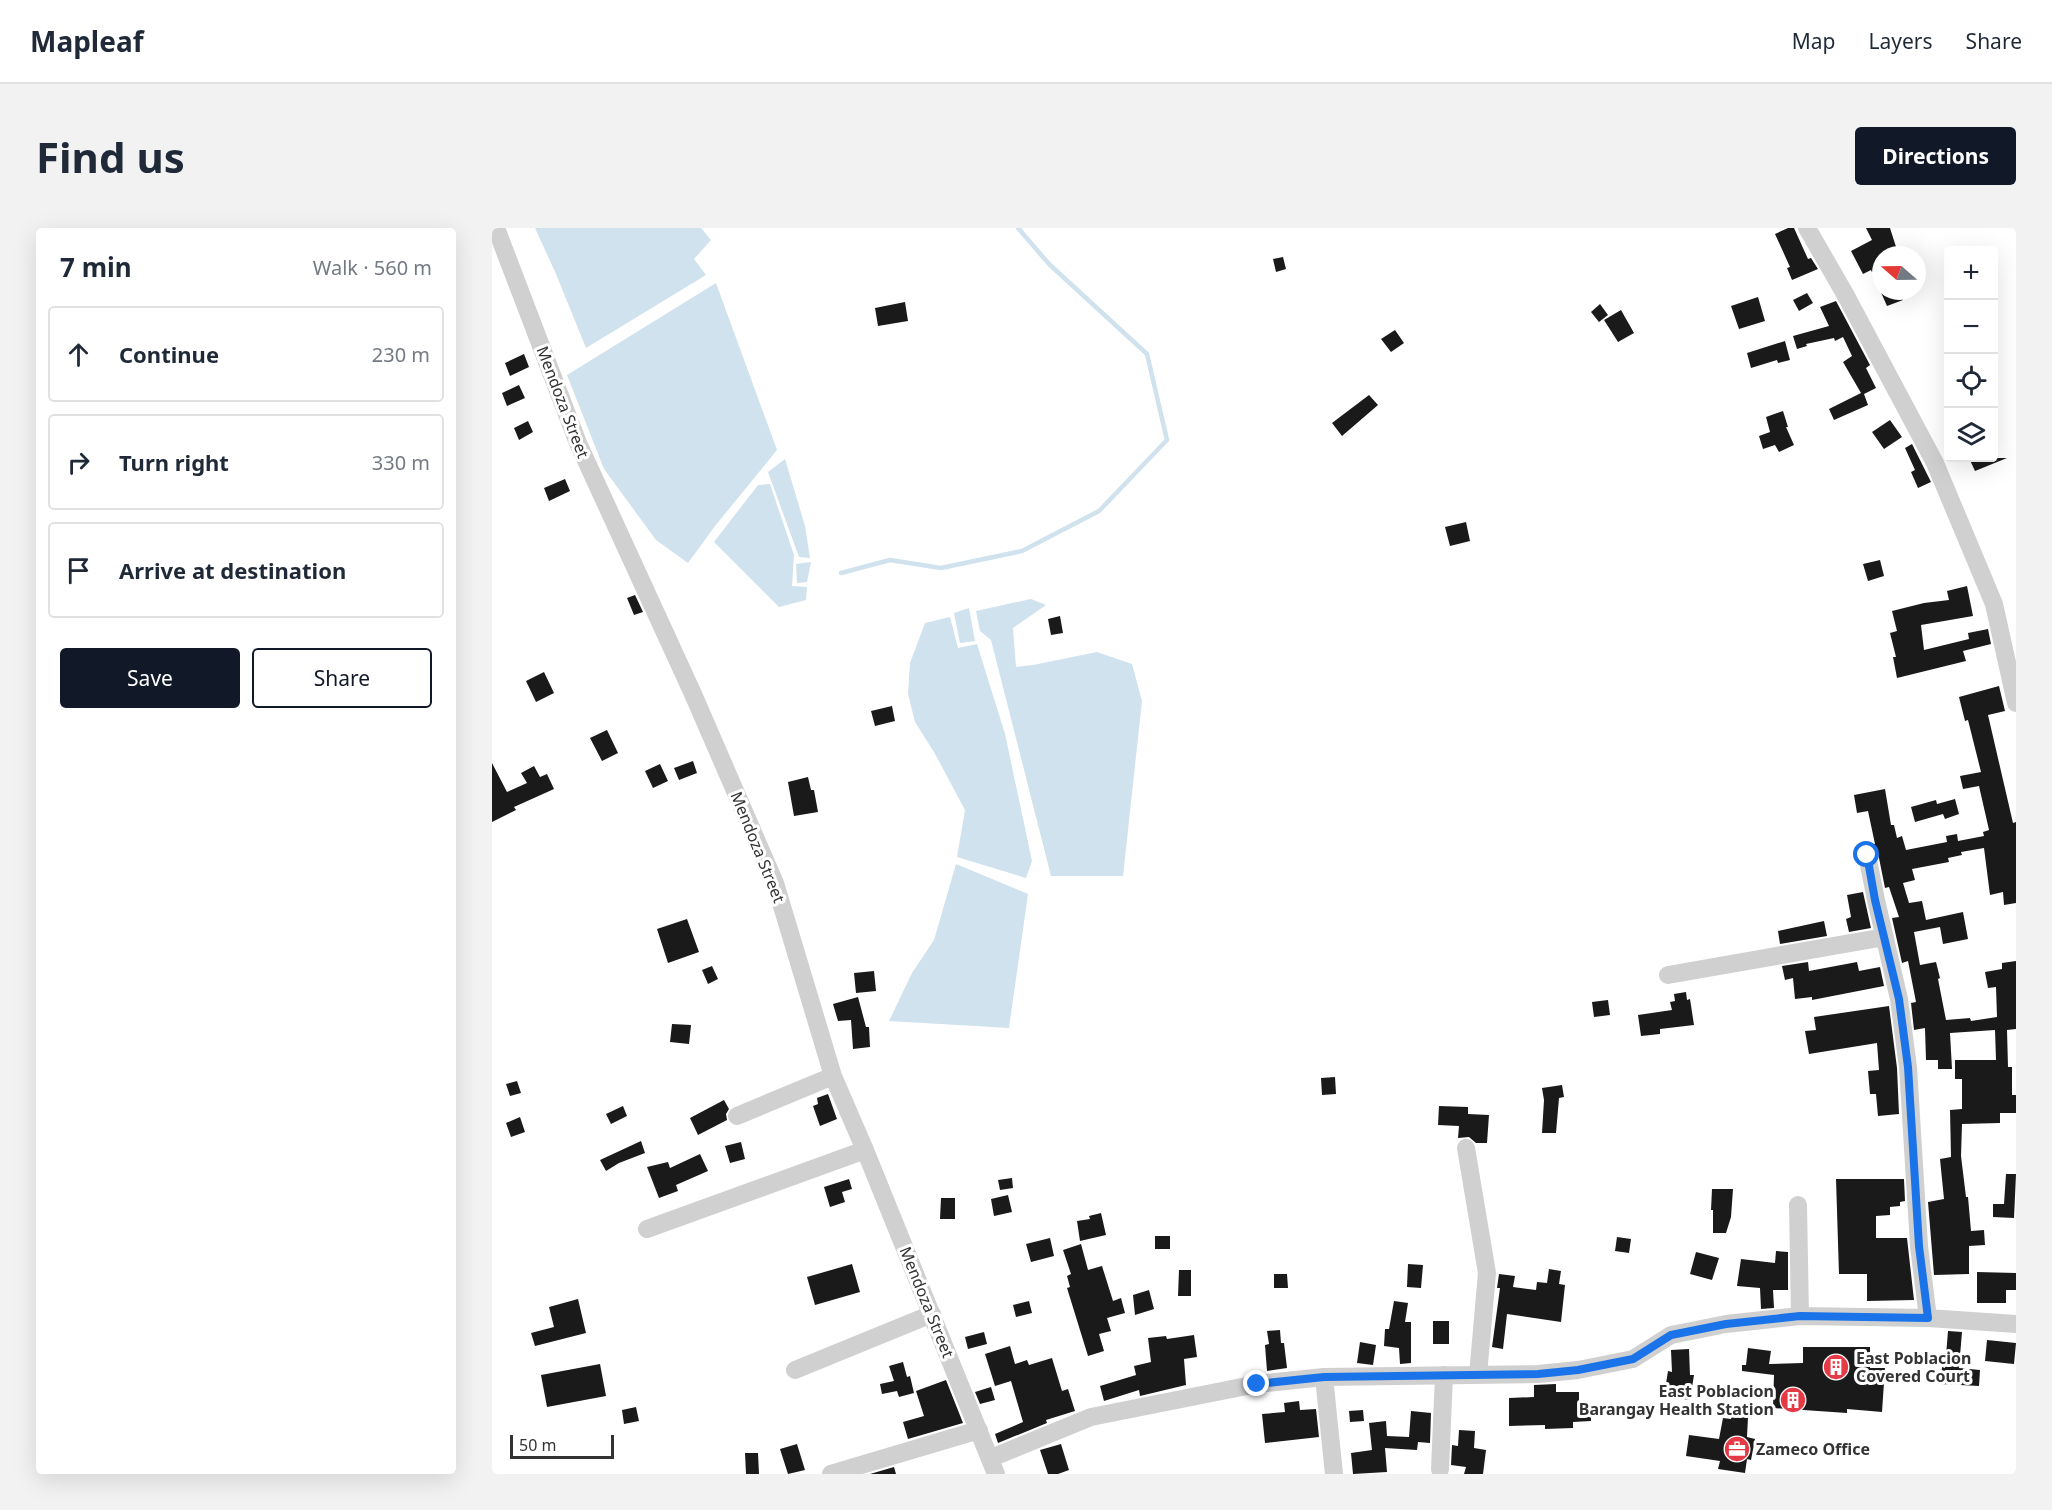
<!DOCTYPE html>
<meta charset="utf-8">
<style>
body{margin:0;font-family:"Noto Sans",sans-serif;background:#f2f2f3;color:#1f2937}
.controls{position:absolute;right:18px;top:18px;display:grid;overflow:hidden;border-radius:6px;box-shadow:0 6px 24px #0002}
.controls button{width:54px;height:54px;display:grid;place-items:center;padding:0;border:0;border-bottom:2px solid #e0e1e3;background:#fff;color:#1f2937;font:30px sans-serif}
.compass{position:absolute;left:1380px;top:18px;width:54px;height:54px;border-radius:50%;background:#fff;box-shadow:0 6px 24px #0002;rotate:290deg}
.scale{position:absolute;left:18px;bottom:15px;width:104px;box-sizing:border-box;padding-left:6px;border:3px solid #333;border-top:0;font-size:16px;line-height:21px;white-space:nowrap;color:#333;-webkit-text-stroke:4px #fff;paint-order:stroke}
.stop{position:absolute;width:18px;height:18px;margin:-14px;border:4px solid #1a73e8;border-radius:50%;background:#fff}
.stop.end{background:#1a73e8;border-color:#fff;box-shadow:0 2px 6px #0008}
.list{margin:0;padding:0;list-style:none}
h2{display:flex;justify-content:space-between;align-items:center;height:78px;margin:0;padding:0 24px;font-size:26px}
h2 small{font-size:20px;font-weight:400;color:#747a83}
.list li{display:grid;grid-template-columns:39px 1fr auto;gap:18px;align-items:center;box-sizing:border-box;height:96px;margin:0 12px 12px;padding:0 12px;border:2px solid #e0e1e3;border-radius:6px}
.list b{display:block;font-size:22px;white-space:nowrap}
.list em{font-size:20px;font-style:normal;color:#747a83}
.actions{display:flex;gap:12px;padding:18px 24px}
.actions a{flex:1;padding:14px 0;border:2px solid #111827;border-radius:6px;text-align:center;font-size:21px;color:#111827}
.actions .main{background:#111827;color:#fff}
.icon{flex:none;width:33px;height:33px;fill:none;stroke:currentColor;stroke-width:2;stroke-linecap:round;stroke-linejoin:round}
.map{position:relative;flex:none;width:1524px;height:1246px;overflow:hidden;border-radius:6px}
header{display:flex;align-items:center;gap:36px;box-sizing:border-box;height:84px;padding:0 30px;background:#fff;border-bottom:2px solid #e0e1e3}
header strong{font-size:28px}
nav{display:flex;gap:33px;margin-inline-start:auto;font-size:21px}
.intro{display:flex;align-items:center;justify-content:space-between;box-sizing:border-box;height:144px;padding:0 36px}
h1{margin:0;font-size:42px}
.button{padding:15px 27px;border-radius:6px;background:#111827;color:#fff;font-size:21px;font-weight:700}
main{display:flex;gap:36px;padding:0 36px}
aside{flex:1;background:#fff;border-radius:6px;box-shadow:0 6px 24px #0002}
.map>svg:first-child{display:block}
</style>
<header>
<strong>Mapleaf</strong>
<nav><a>Map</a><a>Layers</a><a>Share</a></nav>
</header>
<div class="intro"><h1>Find us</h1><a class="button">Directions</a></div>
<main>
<aside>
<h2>7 min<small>Walk · 560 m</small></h2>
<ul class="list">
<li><svg class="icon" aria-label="ahead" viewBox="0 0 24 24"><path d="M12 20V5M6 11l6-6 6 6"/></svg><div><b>Continue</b></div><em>230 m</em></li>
<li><svg class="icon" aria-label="right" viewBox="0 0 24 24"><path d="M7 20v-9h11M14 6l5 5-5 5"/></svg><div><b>Turn right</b></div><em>330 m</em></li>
<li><svg class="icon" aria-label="arrive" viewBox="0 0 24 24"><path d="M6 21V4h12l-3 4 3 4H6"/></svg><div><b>Arrive at destination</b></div></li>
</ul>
<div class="actions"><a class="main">Save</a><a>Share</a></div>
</aside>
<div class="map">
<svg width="1524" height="1246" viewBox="0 0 1524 1246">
<rect width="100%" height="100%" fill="#fff"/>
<path fill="#cfe2ee" d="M43 0H209L219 12 202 31 214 47 94 120 64 46Z
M224 55 285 222 223 298 196 335 164 312 112 241 75 147Z
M293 231 313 298 318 330 307 329 276 244Z
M278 256 302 327 300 358 315 359 314 372 287 379 222 314 266 257Z
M319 334 315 354 305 355 304 336Z
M539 371 554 377 521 400 524 439 541 437 605 424 640 436 650 473 631 648H559L499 412 488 403 484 383Z
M477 380 483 413 468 415 462 385Z
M458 389 466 420 485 416 513 506 540 633 534 650 465 629 473 582 442 524 423 494 416 466 418 435 433 395Z
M464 636 536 666 517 800 397 793 420 745 442 712Z"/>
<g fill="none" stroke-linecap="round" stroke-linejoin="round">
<path stroke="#cfe2ee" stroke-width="4.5" d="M349 345 398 332 449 340 530 323 607 283 675 212 655 126 557 36 526 0"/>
</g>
<path fill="#1a1a1a" d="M1296 0H1302L1316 31 1319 30 1326 41 1300 52 1295 40 1298 39 1283 6Z
M1374 0H1398L1406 25 1389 27V30L1386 31 1389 38V63H1407L1411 72 1395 78 1379 42 1371 46 1359 23 1380 12Z
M791 29 794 41 784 44 781 31Z
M1315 65 1321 75 1307 83 1301 72Z
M1266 69 1273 93 1247 101 1239 78Z
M1344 73 1378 137 1374 140 1384 160 1372 166 1376 177 1342 192 1337 181 1369 165 1351 134 1360 128 1351 109 1343 113 1342 110 1314 116 1315 118 1305 121 1301 108 1337 98 1328 79Z
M413 74 416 93 386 98 383 80Z
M1108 76 1116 87 1107 94 1099 84Z
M1129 82 1142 105 1126 114 1112 92Z
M903 102 912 115 899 124 889 111Z
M1293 113 1298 132 1286 135 1285 132 1259 140 1255 125Z
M32 126 37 139 18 148 13 135Z
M27 157 33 170 15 178 10 165Z
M877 167 886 177 850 208 840 195Z
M1291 183 1296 199H1294L1302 217 1287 224 1283 217 1271 221 1267 208 1278 204 1274 189Z
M1398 192 1410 209 1392 221 1380 204Z
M36 193 41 204 27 212 22 200Z
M1420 216 1439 254 1426 260 1419 244 1423 242 1413 220Z
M1477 230H1515L1483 243Z
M73 251 78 263 57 273 52 260Z
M974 294 978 313 958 318 953 299Z
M1388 332 1392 348 1376 353 1371 336Z
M1475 358 1481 388 1429 397 1432 422 1477 411 1476 405 1496 401 1499 416 1471 423 1474 433 1405 450 1401 429H1404L1398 405 1405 403 1400 383 1432 375 1457 372 1455 363Z
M143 367 151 384 142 387 135 370Z
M568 388 571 405 559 407 556 391Z
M52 444 62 465 44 474 34 453Z
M1507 458 1513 483 1496 487 1521 595 1524 594V675L1512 677 1511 664 1498 667 1492 620 1469 624 1470 627 1456 630 1457 634 1420 641 1423 652 1411 655 1417 675 1430 673 1434 692 1471 684 1476 711 1451 716 1448 699 1422 704 1428 737 1444 734 1448 750 1446 751 1454 792 1478 790 1479 793 1505 789 1504 759 1496 760 1493 744 1510 741V735L1524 733V801L1515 802 1516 839H1520V867H1524V885H1508V895L1470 896 1469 928 1474 969H1476L1479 1003 1492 1002 1493 1017 1477 1018V1046L1442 1047 1436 974 1452 971 1448 931 1459 929 1458 882 1470 881V851H1463V832H1504L1503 802 1458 805 1460 841H1446V832H1434L1433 800 1422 802 1419 775 1424 774 1416 733 1410 735 1400 690 1407 689 1397 659 1393 660 1386 625 1381 616H1383L1376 583 1365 585 1362 567 1393 561 1399 597H1402L1405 610 1410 608 1414 622 1455 614 1454 608 1465 606 1466 613 1492 608 1491 604 1497 602 1487 558 1471 561 1468 548 1489 544 1476 492 1473 493 1467 469Z
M400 478 403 493 383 498 379 483Z
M115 502 126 525 110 533 98 510Z
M201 533 205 545 187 552 182 540Z
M0 535 15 564 35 555 29 545 42 538 48 549 55 546 62 561 22 579 24 582 0 594Z
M168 536 176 553 161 560 153 543Z
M316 549 319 562H322L326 584 302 588 296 554Z
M1463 571 1467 586 1453 591 1451 586 1423 594 1419 579 1444 572 1445 576Z
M1371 664 1379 700 1357 704 1354 691 1359 689 1355 667Z
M195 691 207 724 176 735 165 701Z
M1332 693 1335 708 1288 716 1286 703Z
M1316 734 1317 743 1365 734 1367 743 1388 739 1392 758 1320 772V769L1303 771 1301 750 1293 752 1290 738Z
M220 738 226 751 216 756 210 742Z
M382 743 384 763 364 765 362 745Z
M1194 764 1195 772 1198 771 1202 797 1168 801V806L1149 808 1146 787 1180 782 1178 774 1183 773 1182 766Z
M366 769 374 799H377L378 819 361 821 359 792 346 793 341 776Z
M1116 772 1118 787 1102 789 1100 774Z
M1397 778 1405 840 1407 886 1386 888 1384 866H1378L1376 843 1387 842 1385 815 1317 826 1313 803 1324 802 1322 789Z
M180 796 199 797 197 816 178 814Z
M843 849 844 866 830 867 829 850Z
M25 853 29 865 18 868 14 856Z
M1070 857 1072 869 1067 870 1064 905H1050L1052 872 1050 860Z
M336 866 345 891 328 898 321 878 326 876 325 870Z
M232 872 237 881 234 886 235 892 206 907 198 890Z
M131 878 135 888 119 896 114 886Z
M947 878 976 879V886L997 887 995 915H984L977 909 966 910 967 898 946 897Z
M28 889 33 904 19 909 14 895Z
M149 913 153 925 127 935 114 943 108 932Z
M249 914 253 931 238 935 233 918Z
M208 926 216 943 184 957 186 963 167 970 155 939 176 934 178 940Z
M1514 946H1524L1522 990 1501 989V976H1512Z
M520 950 521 960 508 962 506 952Z
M357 951 360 961 350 964 353 974 338 979 332 959Z
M1344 951H1412L1413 973 1408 974V978L1398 979V987L1384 988V1010H1415L1422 1072 1375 1073V1046H1347Z
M1220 961H1241L1239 989 1234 1005H1221V982H1219Z
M516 967 520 984 502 988 499 971Z
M449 970H463V991H448Z
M609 985 614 1007 588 1013 585 993 598 991 597 988Z
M663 1008H678V1021H663Z
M1125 1009 1139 1011 1137 1025 1123 1023Z
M558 1010 562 1028 539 1034 534 1016Z
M589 1016 596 1042 610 1038 621 1073 629 1070 633 1085 615 1090 619 1103 607 1106 612 1123 596 1128 575 1060 578 1059 575 1048 579 1046 571 1022Z
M1284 1023 1296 1024V1062H1281L1282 1080 1269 1081 1268 1060 1245 1058 1249 1031 1283 1035Z
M1204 1024 1227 1030 1220 1052 1198 1046Z
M360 1036 368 1064 323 1077 315 1049Z
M916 1036 931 1037 929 1060 915 1059Z
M1057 1041 1069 1043 1067 1056 1073 1057 1069 1094 1015 1086 1011 1121 1000 1119 1008 1060H1005L1007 1046 1023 1048 1021 1059 1044 1062 1045 1054 1055 1055Z
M687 1042H699V1068H686Z
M1485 1044 1524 1045V1062H1514V1075H1485Z
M782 1046H795L796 1060H782Z
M657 1062 662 1081 643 1087 641 1067Z
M86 1071 94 1105 43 1118 39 1105 62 1099 57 1079Z
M537 1073 540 1085 524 1089 521 1077Z
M902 1073 916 1075 913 1094H919V1135L908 1136 907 1120 892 1118 893 1101H897Z
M941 1093H957V1116H941Z
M788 1102 789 1115H792L795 1140 775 1143 773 1117 777 1116 775 1103Z
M1456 1103 1470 1104 1467 1140 1488 1142 1487 1158 1449 1156 1450 1139 1453 1140Z
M492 1104 495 1116 476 1121 473 1109Z
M702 1107 705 1129 692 1131 694 1157 648 1168 647 1162 612 1173 608 1158 644 1147 642 1138 659 1134 656 1110 674 1108 675 1111Z
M1495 1112 1524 1115 1522 1136 1493 1133Z
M868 1114 884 1117 881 1137 865 1135Z
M518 1118 523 1136 535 1132 537 1137 560 1130 570 1163 576 1161 583 1183 554 1192 555 1195 506 1215 503 1206 531 1194 519 1153 503 1158 493 1126Z
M1311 1119H1378V1140H1393L1390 1184 1355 1181V1185L1281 1180 1282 1147 1250 1143V1137H1254L1256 1120 1279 1123 1277 1136 1311 1135Z
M1197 1121 1198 1147H1202L1198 1172 1172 1168 1176 1143 1180 1144 1179 1122Z
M411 1134 415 1149 418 1148 422 1165 407 1169 405 1163 390 1166 388 1156 402 1153 397 1138Z
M108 1136 114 1168 55 1179 49 1147Z
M454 1152 471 1195 416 1211 411 1194 432 1188 424 1163Z
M1064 1156V1164H1087V1183H1099V1193L1081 1194V1200L1053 1201V1197L1017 1198V1170L1042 1169V1157Z
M499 1159 503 1172 488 1176 483 1164Z
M807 1173 808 1182 824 1181 827 1209 773 1215 770 1186 793 1184 792 1175Z
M144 1179 147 1193 132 1196 130 1182Z
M871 1182 872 1193 858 1194 857 1183Z
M919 1183 939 1185 938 1215 926 1214 925 1222 893 1220 895 1244 861 1246 859 1225 880 1222 877 1195 894 1193 895 1208 917 1209Z
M1240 1187 1256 1189 1255 1209 1263 1211 1259 1232 1255 1231 1253 1245 1226 1241 1228 1233 1194 1228 1197 1207 1227 1211 1231 1190 1239 1191Z
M967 1202 983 1203 982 1220 994 1222 991 1246H972L974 1239 959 1237 960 1217 966 1218Z
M305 1216 313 1242 296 1246 288 1221Z
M569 1216 577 1242 566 1246H556L548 1222Z
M253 1225H266L267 1246H254Z
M402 1239 404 1246H378Z"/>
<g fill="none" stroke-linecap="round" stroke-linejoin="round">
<path stroke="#d0d0d0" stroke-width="18" d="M4 0 86 215 201 466 283 655 341 848 373 922 504 1246
M1315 0 1353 66 1443 235 1502 376 1524 475
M1375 627 1384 672 1407 771 1416 839 1427 1018 1436 1090
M1176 747 1393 709
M245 888 341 848
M974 920 995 1045 986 1147
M1306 977 1308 1088
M155 1001 373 922
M303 1142 440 1086
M832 1149 842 1246
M499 1230 599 1189 765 1156 832 1149 1046 1146 1086 1142 1141 1131 1179 1107 1234 1096 1308 1088 1436 1090 1524 1096
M948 1241 952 1147
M339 1246 487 1202"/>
</g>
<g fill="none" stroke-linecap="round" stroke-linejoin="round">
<path stroke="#1a73e8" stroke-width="8" d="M765 1156 832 1149 1046 1146 1086 1142 1141 1131 1179 1107 1234 1096 1308 1088 1436 1090 1427 1018 1416 839 1407 771 1383 672 1375 627"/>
</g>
<defs>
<g id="building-disc" transform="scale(1.35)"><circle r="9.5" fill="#e63946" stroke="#fff"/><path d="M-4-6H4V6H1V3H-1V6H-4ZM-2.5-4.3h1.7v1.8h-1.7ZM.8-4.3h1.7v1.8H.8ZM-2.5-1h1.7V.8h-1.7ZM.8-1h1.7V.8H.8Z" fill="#fff"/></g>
<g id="office-disc" transform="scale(1.35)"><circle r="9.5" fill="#e63946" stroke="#fff"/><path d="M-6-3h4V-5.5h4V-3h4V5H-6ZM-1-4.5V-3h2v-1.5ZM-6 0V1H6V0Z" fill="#fff"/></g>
</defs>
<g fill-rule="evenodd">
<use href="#building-disc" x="1344" y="1139"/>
<use href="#building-disc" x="1301" y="1172"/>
<use href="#office-disc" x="1245" y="1221"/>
</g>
<g text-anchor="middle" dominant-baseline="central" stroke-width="6" stroke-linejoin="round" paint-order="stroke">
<g font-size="16" fill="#333" stroke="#fff">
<text transform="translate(71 174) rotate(69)">Mendoza Street</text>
<text transform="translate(266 619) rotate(68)">Mendoza Street</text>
<text transform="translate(435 1074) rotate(68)">Mendoza Street</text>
</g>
<g font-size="16" font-weight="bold" fill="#333" stroke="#fff" text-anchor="start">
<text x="1364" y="1130">East Poblacion<tspan x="1364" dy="18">Covered Court</tspan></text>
<text x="1282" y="1163" text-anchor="end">East Poblacion<tspan x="1282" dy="18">Barangay Health Station</tspan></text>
<text x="1264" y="1221">Zameco Office</text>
</g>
</g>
</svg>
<div class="controls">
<button>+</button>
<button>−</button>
<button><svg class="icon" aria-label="locate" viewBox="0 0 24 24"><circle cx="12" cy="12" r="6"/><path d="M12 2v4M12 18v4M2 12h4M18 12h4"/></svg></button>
<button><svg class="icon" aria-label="layers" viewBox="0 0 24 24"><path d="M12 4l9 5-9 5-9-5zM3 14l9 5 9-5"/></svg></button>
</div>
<svg class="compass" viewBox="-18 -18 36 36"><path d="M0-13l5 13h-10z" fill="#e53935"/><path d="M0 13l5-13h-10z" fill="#747a83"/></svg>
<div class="scale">50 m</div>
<div class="stop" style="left:1375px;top:627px"></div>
<div class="stop end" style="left:765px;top:1156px"></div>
</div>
</main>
